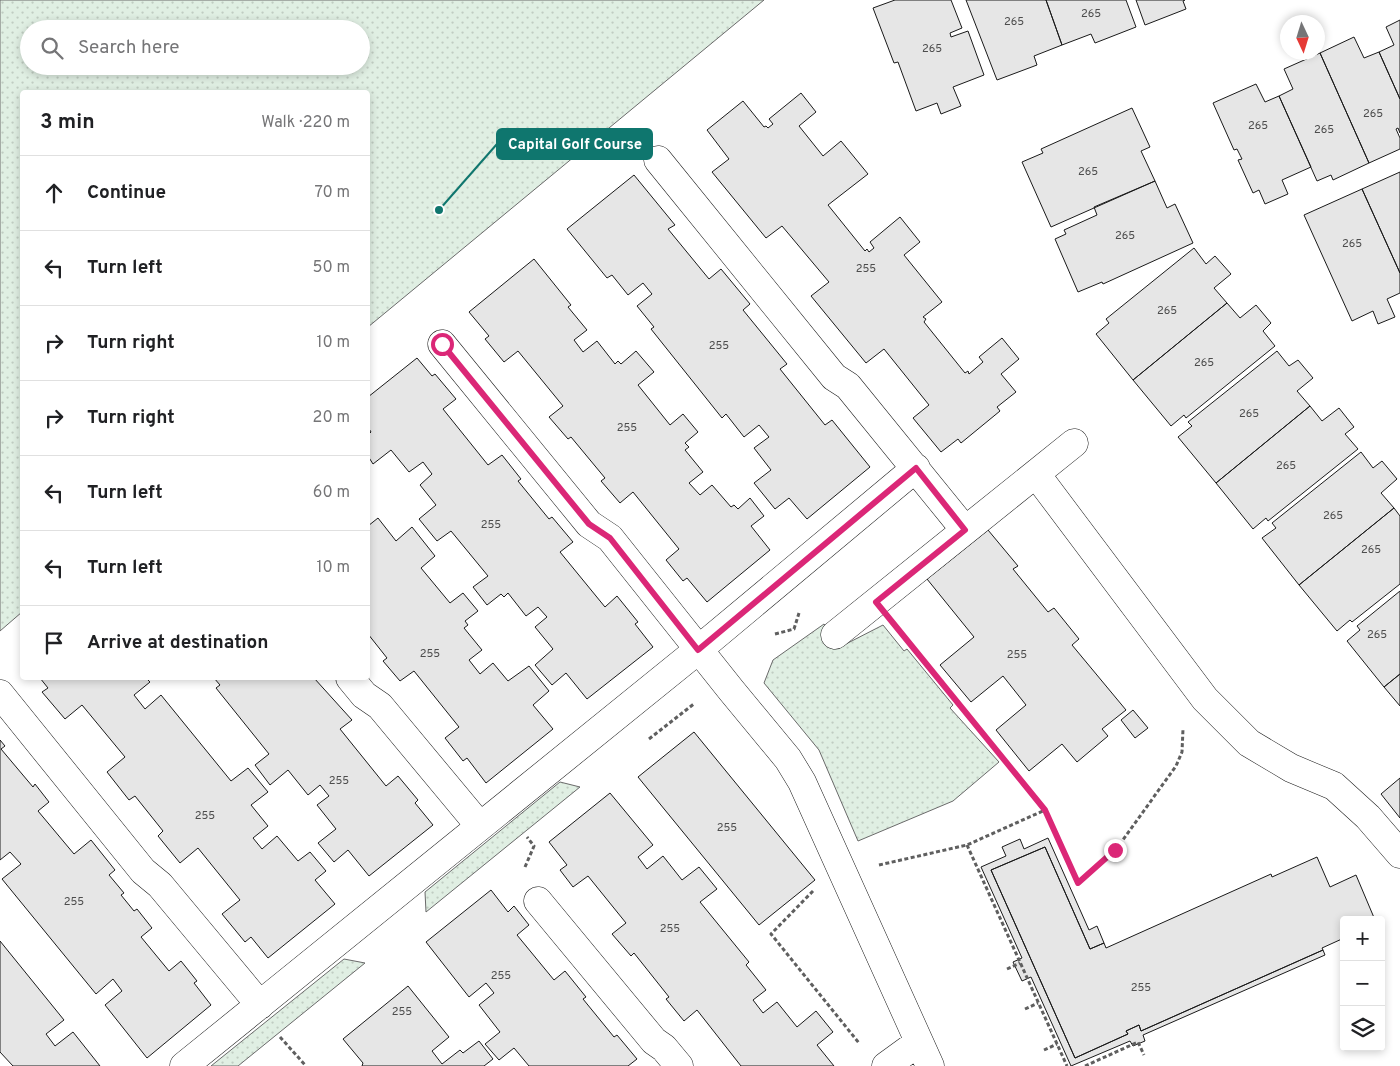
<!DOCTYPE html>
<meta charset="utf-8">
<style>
body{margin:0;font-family:Overpass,sans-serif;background:#f2f2f2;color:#202124}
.controls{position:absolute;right:15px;bottom:15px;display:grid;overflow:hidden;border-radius:5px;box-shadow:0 2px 8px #0003}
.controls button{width:45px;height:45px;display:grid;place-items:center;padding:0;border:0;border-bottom:1px solid #e0e0e0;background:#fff;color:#202124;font:25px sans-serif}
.compass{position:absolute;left:1280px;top:15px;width:45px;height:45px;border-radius:50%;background:#fff;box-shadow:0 2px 8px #0003;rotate:176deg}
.stop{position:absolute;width:15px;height:15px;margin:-11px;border:4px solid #db2777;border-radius:50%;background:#fff}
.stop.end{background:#db2777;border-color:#fff;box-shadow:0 1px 5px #0008}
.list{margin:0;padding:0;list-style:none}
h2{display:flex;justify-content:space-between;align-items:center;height:65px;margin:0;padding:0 20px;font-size:21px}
h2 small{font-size:16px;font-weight:400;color:#757577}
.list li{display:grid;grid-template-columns:32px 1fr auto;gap:15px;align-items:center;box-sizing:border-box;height:75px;padding:0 20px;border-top:1px solid #e0e0e0}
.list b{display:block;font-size:19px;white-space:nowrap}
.list em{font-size:16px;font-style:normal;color:#757577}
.icon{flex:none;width:28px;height:28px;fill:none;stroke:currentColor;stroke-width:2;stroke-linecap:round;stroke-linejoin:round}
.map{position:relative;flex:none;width:1400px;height:1066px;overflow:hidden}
.search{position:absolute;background:#fff;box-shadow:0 2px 8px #0003;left:20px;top:20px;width:350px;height:55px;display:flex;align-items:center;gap:12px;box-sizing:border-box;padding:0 18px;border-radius:28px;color:#757577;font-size:19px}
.panel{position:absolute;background:#fff;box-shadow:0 2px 8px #0003;left:20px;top:90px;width:350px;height:590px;border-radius:5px}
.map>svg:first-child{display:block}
</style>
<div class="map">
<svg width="1400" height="1066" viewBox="0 0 1400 1066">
<defs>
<pattern id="grass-dots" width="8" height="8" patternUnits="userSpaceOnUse" patternTransform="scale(1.25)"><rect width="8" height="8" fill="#e0efe3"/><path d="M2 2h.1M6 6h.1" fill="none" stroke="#c0ccc2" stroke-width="1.8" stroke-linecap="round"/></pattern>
</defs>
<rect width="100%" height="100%" fill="#fff"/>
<path fill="url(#grass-dots)" stroke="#6a6a6a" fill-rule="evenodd" d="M0 0H764L368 327V92H22V612L0 631ZM29 29H361V66H29Z
M824 624 842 646 883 625 904 651 907 649 953 705 950 708 999 762 953 801 858 841 819 750 764 683 773 660Z
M560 782 580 787 426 912 425 892Z
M344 959 365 963 238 1066H211Z"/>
<path fill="#e6e6e6" stroke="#1a1a1a" d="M895 0H951L962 28 950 33 951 37 968 31 984 75 953 87 961 106 941 114 937 103 916 111 898 62 894 63 873 8Z
M966 0H1046L1062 45 1034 56 1037 65 997 80Z
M1046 0H1126L1136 27 1095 43 1091 34 1062 45Z
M1136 0H1185L1183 1 1186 9 1145 25Z
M1400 20V99L1379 52 1394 45 1386 27Z
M1354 37 1364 58 1379 52 1400 99V133L1398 128 1396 129 1400 138V149L1369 163 1320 53Z
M1320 53 1369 163 1333 180 1331 175 1317 181 1279 96 1293 89 1284 69Z
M1256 84 1265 102 1279 96 1311 167 1282 180 1288 194 1265 204 1259 190 1253 193 1238 160 1242 159 1237 149 1234 150 1213 103Z
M801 93 816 112 799 126 823 156 841 141 868 174 828 205 865 251 867 249 869 252 874 248 870 242 900 217 920 242 904 255 942 302 923 317 926 319 924 322 965 373 968 371 969 374 983 362 979 357 1002 338 1019 359 1001 374 1016 392 997 407 1000 411 961 443 958 439 941 452 913 418 929 405 884 349 866 363 811 296 829 282 782 226 766 238 712 172 729 159 707 130 743 101 764 127 766 126 768 128 773 124 769 119Z
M1132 108 1150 147 1141 151 1155 181 1051 227 1022 162 1043 153 1041 149Z
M1400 172V273L1362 189Z
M634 175 675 225 668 229 709 279 721 269 750 304 743 310 787 364 780 369 825 425 832 420 870 467 807 519 789 498 775 509 754 483 771 470 754 448 769 437 759 425 744 437 726 414 722 418 651 329 654 327 637 306 652 294 643 283 628 295 612 275 607 278 567 229Z
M1155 181 1167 208 1175 204 1193 243 1103 284 1102 282 1078 292 1055 239 1066 234 1064 230 1097 215 1094 207Z
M1362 189 1400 273V293L1387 299 1395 317 1378 324 1373 311 1352 321 1304 215Z
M1194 248 1206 264 1215 256 1231 274 1214 288 1227 303 1133 380 1096 334 1109 323 1106 319Z
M534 259 571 305 568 307 587 330 574 340 583 352 597 341 615 364 618 361 621 364 636 351 654 372 638 385 670 425 683 414 698 432 685 443 689 447 685 450 703 472 689 483 700 495 712 485 731 507 734 505 738 509 750 498 764 516 751 526 770 550 707 602 687 578 683 581 666 560 679 549 633 492 620 503 601 481 605 478 571 437 568 439 549 417 563 406 518 351 504 362 485 339 489 336 469 312Z
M1227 303 1240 318 1256 305 1271 323 1263 331 1275 346 1186 418 1184 415 1171 426 1133 380Z
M1277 351 1289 366 1298 360 1313 378 1297 391 1310 406 1216 483 1178 437 1192 426 1188 422Z
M417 358 432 376 435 374 456 399 443 409 488 465 502 455 521 479 518 481 549 519 552 517 573 542 560 552 605 607 617 596 638 622 635 624 653 647 587 699 566 673 552 685 535 665 553 649 535 627 547 617 538 607 526 616 508 593 504 597 501 594 487 605 473 587 488 576 451 531 437 541 419 519 436 505 420 485 432 474 423 462 409 472 391 450 373 464 368 456V435L371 432 368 427V397Z
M1310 406 1322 421 1339 408 1354 427 1345 434 1358 449 1268 521 1266 518 1253 529 1216 483Z
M1361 452 1373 468 1382 461 1397 479 1381 493 1394 508 1299 585 1262 538 1276 528 1272 523Z
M1394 508 1400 516V584L1352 622 1350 620 1337 631 1299 585Z
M378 518 396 541 412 527 435 556 421 568 450 603 463 593 478 611 465 621 468 625 464 628 482 650 469 660 480 674 493 663 508 681 529 666 549 691 533 705 553 729 486 783 467 758 463 761 445 738 459 727 414 671 400 681 383 661 387 658 368 634V526Z
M988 530 1018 566 1013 569 1048 612 1054 608 1079 639 1072 645 1126 710 1102 729 1108 736 1077 762 1062 744 1029 771 996 730 1026 705 1003 676 971 702 940 665 974 637 927 579Z
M1400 591V674L1384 687 1347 641 1360 630 1357 626Z
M1400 674V706L1384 687Z
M40 678H146L150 682 134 695 145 709 161 695 231 781 248 768 268 792 251 805 268 826 253 838 262 849 277 836 298 861 310 852 326 871 315 880 335 904 268 958 251 937 245 942 222 914 240 900 198 848 180 863 158 836 163 831 135 796 129 800 107 772 125 757 82 705 65 719 42 692 48 688Z
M214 678H314L352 720 340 729 386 786 398 776 418 800 415 803 433 825 369 876 348 850 334 862 318 843 336 829 317 805 329 796 320 785 308 795 288 770 270 785 255 765 269 754 216 688 220 685Z
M1133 710 1148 728 1135 738 1121 720Z
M694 732 815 880 759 925 638 777Z
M0 740 5 746 1 749 33 787 35 784 49 802 38 811 74 854 91 840 115 870 109 875 124 893 121 895 134 911 137 909 152 928 141 937 169 971 181 961 197 981 194 983 211 1005 147 1058 105 1005 122 991 113 979 96 994 2 879 21 864 10 852 0 860Z
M1400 778V818L1381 794Z
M610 793 653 845 638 857 647 869 663 856 682 880 699 867 717 889 700 902 749 962 746 965 766 990 753 1000 763 1013 777 1002 797 1027 816 1011 833 1032 817 1045 834 1066H741L697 1010 684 1021 666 999 669 997 634 953 631 956 612 934 626 923 588 876 573 887 560 870 567 865 549 842Z
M1048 838 1089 930 1097 926 1104 943 1090 949 1045 847 991 870 1075 1058 1128 1034 1126 1031 1139 1025 1141 1031 1323 950 1325 955 1143 1035 1145 1041 1133 1046 1130 1041 1071 1066 1031 977 1022 981 1013 962 1022 958 981 867 1006 856 1002 847 1020 839 1024 849Z
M1045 847 1090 949 1104 943 1106 948 1271 874 1272 877 1317 857 1330 887 1356 875 1375 920H1344V938L1322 948 1323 950 1141 1031 1139 1025 1126 1031 1128 1034 1075 1058 991 870Z
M491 890 508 912 514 906 529 925 517 935 554 980 565 971 586 997 583 999 614 1037 617 1035 637 1059 628 1066H529L514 1048 499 1060 485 1044 500 1032 479 1005 494 993 486 983 469 997 426 942Z
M0 941 64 1020 46 1034 55 1046 73 1032 100 1066H13L0 1052Z
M408 986 449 1037 432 1051 442 1064 460 1050 463 1053 479 1041 493 1059 484 1066H362L363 1063 343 1039Z"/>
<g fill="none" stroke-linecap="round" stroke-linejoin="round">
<g stroke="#1a1a1a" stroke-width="29">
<path id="minor" d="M658 160 834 377 848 386 965 530
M442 344 589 524 610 538 731 690 788 759 802 782 930 1066
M1036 474 1205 699 1249 743 1291 768 1334 786 1368 817 1400 854
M835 635 1074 443
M350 678 364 695 380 706 479 825
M0 694 143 871 160 885 260 1005
M538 901 654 1041 664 1048 679 1066
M184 1066 698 650 916 468
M886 1066 919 1042"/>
</g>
<path stroke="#5f5f5f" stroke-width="3" stroke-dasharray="4 2.5" stroke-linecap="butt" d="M775 634 794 629 799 613
M649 739 695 703
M1045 810 1078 883 1120 844 1176 766 1182 752 1183 729
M967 845 1067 1066
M879 865 967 845 1045 810 899 630
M525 867 534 846 527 837
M813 891 771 934 859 1043
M1007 969 1020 963
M1025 1009 1038 1003
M280 1037 306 1066
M1044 1050 1057 1044
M1085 1066 1138 1042 1144 1055"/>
<use href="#minor" stroke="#fff" stroke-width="28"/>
</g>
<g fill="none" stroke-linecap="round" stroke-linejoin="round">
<path stroke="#db2777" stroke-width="6" d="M442 344 589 524 610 538 698 650 916 468 965 530 876 602 1045 810 1078 883 1115 850"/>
</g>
<g text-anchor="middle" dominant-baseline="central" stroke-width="4" stroke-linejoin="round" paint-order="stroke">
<g font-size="11" fill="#4d4d4d">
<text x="1091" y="14">265</text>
<text x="1014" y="22">265</text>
<text x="932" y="49">265</text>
<text x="1373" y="114">265</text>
<text x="1258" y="126">265</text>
<text x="1324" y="130">265</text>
<text x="1088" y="172">265</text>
<text x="1125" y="236">265</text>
<text x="1352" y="244">265</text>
<text x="866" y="269">255</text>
<text x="1167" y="311">265</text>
<text x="719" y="346">255</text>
<text x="1204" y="363">265</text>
<text x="1249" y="414">265</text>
<text x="627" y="428">255</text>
<text x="1286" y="466">265</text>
<text x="1333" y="516">265</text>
<text x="491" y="525">255</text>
<text x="1371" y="550">265</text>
<text x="1377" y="635">265</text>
<text x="430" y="654">255</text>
<text x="1017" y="655">255</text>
<text x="339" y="781">255</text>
<text x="205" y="816">255</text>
<text x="727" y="828">255</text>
<text x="74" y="902">255</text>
<text x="670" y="929">255</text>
<text x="501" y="976">255</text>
<text x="1141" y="988">255</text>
<text x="402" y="1012">255</text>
</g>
</g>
<path fill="none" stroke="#0f766e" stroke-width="2" d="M439 210L497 144"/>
<circle fill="#0f766e" stroke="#fff" stroke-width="2" cx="439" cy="210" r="5"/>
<rect fill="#0f766e" stroke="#0f766e" stroke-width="2" x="497" y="129" width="155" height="30" rx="5"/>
<g font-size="15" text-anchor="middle" font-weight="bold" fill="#fff">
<text x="575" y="149">Capital Golf Course</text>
</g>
</svg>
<div class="controls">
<button>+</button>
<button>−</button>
<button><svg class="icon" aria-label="layers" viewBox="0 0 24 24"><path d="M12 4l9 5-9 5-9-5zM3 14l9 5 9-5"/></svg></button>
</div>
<svg class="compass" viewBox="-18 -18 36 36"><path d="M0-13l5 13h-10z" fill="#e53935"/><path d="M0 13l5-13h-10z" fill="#757577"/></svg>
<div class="stop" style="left:442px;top:344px"></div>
<div class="stop end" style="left:1115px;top:850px"></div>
<div class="search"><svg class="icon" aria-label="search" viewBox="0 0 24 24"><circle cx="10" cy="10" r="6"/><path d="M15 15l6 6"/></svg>Search here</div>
<section class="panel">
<h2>3 min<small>Walk · 220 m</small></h2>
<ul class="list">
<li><svg class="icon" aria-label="ahead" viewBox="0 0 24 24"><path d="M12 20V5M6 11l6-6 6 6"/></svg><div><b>Continue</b></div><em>70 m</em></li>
<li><svg class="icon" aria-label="left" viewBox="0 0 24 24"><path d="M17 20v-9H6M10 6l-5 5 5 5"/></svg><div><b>Turn left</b></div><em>50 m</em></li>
<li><svg class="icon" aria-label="right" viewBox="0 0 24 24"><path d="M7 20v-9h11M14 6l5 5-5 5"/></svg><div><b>Turn right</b></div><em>10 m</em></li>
<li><svg class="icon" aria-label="right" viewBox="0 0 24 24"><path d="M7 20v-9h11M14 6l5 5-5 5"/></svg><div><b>Turn right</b></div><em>20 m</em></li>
<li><svg class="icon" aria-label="left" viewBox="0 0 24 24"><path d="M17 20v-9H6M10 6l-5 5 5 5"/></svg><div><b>Turn left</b></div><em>60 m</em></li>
<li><svg class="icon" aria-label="left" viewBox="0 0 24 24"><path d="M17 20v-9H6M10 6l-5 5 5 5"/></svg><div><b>Turn left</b></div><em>10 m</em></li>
<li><svg class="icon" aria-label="arrive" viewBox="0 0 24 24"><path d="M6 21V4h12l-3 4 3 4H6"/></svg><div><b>Arrive at destination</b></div></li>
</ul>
</section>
</div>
